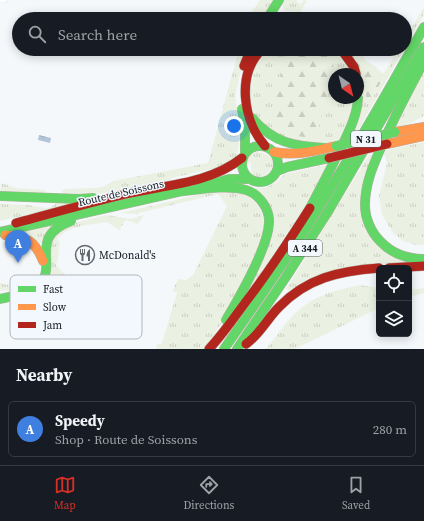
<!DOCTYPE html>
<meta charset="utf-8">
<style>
body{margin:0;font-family:"Source Serif 4",serif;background:#242831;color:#f1f3f6}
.controls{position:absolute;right:12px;bottom:12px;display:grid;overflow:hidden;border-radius:6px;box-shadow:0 2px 10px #0003}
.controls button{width:36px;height:36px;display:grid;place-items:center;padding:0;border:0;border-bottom:1px solid #363941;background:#171b24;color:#f1f3f6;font:20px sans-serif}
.compass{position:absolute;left:328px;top:68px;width:36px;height:36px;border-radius:50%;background:#171b24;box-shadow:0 2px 10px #0003;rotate:145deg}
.you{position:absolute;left:234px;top:126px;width:14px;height:14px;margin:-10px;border:3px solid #fff;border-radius:50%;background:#1a73e8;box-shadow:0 0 0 6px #1a73e833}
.badge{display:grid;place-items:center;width:26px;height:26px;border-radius:50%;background:#d93025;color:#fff;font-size:13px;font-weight:700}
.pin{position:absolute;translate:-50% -33px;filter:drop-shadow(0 1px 2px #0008)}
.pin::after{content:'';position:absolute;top:21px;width:14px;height:12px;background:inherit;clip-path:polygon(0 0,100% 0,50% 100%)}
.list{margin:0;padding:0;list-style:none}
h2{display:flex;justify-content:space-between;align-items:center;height:52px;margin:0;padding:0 16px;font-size:17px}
h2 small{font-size:13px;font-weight:400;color:#9ea1a6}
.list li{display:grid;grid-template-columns:26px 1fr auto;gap:12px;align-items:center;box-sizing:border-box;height:56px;margin:0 8px 8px;padding:0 8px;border:1px solid #363941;border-radius:6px}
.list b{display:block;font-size:15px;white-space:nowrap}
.list p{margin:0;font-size:13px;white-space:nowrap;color:#9ea1a6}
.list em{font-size:13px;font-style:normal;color:#9ea1a6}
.icon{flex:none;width:22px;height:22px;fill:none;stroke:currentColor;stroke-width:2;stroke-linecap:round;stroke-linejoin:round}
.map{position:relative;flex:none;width:424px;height:349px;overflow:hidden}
.search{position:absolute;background:#171b24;box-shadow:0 2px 10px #0003;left:12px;right:12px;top:12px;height:44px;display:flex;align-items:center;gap:10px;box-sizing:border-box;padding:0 14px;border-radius:22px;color:#9ea1a6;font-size:15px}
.sheet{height:116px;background:#171b24}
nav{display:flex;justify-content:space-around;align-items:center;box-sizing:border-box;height:56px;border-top:1px solid #363941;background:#171b24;font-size:11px;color:#9ea1a6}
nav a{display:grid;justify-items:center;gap:2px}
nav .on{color:#d93025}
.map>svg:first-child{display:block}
</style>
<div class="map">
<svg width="424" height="349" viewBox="0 0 424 349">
<defs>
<pattern id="grass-tufts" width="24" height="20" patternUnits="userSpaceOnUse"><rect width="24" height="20" fill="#ebf1e2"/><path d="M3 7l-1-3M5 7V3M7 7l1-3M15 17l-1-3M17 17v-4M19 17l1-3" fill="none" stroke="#c9cec1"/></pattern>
<pattern id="forest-firs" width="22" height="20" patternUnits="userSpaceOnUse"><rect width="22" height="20" fill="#ebf1e2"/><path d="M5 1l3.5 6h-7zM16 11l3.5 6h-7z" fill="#c9cec1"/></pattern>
<pattern id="water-waves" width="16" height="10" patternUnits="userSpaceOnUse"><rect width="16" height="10" fill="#b2c4d7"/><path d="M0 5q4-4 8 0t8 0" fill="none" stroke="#98a8b8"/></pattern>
</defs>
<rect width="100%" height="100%" fill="#f5f8fb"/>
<path fill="url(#grass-tufts)" d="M260 0H273L260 19H247Z
M284 0H297V2L301 4 304 0 307 1 300 12 284 11 282 4Z
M424 7V14L405 48V39Z
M239 49H246L235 96 239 122V145L237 156 229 165 172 178 170 180 100 194H63L62 191 64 189 95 188 103 187 113 181 208 163Z
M266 49H337L346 61 352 74H334V98H353L350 117 342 139 326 143 314 144 290 139 274 134 264 126 254 114 249 96 255 63Z
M399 49H404L355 136 350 138C360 107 367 83 350 53L352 51C362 71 365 80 367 103L369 104Z
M424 70V116L411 123 395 127Z
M424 142V245H416L403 241 393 233 382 215 379 196 387 163 383 151Z
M256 152C273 152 279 165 265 176L257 177 251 174V163L245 162 246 158Z
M375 153 367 224 412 262 342 268 290 291 286 289 369 155Z
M329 164 315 191 247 294 246 291 271 237 273 221 271 212 235 184 254 188H265L274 184 285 174Z
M2 183 15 188 45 190V193L0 192Z
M210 192C225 192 243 190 254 201 261 207 264 217 264 226 265 239 255 254 250 266 236 294 224 324 204 349H156L157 344H161L163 340 177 292 173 291 176 283 179 279 186 280 193 275 227 206 218 194 135 214 120 213Z
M59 201 75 202V204L0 221V204L27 205 46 208 51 207Z
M106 215 131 219 144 215 138 224 126 220 119 230 107 222C90 225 69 225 57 239L60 242C58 250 59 258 56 265L70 280 74 277V281C67 290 59 289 49 285L47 280C52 270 49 260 49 249 49 245 51 237 54 235 64 223 91 219 106 215Z
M54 223 49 229 44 242 38 244 30 235 18 231Z
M29 280H31C26 291 10 290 0 291V283C12 286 18 288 29 280Z
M360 285 379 288V308L295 349H266C276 337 292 313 305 305 322 293 340 289 360 285Z
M424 288V293L409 297V290Z"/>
<path fill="url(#forest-firs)" d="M299 49H319L334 58 333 70 316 138 295 136 271 124 285 53Z
M353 49H360L366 61 375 66 383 74 399 49 369 104 367 103C365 80 362 71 352 51Z"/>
<path fill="url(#water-waves)" d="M39 135 51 138 50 143 38 140Z"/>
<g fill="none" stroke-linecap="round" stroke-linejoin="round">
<g stroke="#d1d4d8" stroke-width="6">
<path id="street" d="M0 0H4"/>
</g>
<g stroke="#b6b0a5" stroke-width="10">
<path id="fast" d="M267 19 279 0
M424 61C410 88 395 115 383 143 374 163 365 183 365 205 365 218 371 232 380 241 392 254 407 259 424 259
M242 109 245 130V153
M252 118C273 143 294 146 325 148
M242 164a18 18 0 1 1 36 0a18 18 0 1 1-36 0Z
M277 171 287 167 329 158
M199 187 229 179H249
M176 192C197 190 226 184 246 190 259 194 270 209 269 223 268 248 239 298 226 320
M0 196 79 199 93 198
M310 208C320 189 330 170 340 150 348 133 357 117 358 98
M0 232 182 191
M0 299C12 296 26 294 36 287 62 268 25 238 71 221
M224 349C252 309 280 269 306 228 347 163 386 95 424 27
M237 349 286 277 329 210 424 47"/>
</g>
<g stroke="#b6b0a5" stroke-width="10">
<path id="slow" d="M395 132 424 127
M387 144 424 136
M274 152C295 156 315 151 336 146
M5 235C26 237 35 240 43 261"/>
</g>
<g stroke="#b6b0a5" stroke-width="10">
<path id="jam" d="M262 49C236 75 243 120 265 146
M341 49 354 67 356 74
M244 66 251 49
M16 223C53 213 89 203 126 194 165 185 209 184 242 158
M389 268 424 266
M246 344C260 334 267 319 279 307 307 278 339 271 379 268
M209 349C225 332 237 313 251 295 272 267 291 238 310 208"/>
</g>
<use href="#street" stroke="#fefefe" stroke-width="5.5"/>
<use href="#fast" stroke="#63d668" stroke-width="9"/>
<use href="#slow" stroke="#ff974d" stroke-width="9"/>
<use href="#jam" stroke="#b3261e" stroke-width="9"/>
<g stroke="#b6b0a5" stroke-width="10" stroke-linecap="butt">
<path id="fast-bridge" d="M336 146 395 132"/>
</g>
<g stroke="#b6b0a5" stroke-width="10" stroke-linecap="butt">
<path id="jam-bridge" d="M329 158 387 144"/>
</g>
<use href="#fast-bridge" stroke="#63d668" stroke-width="9"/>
<use href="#jam-bridge" stroke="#b3261e" stroke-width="9"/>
</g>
<defs>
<g id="restaurant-ring" transform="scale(1)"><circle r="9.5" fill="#f2f8fe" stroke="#65686b" stroke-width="1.5"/><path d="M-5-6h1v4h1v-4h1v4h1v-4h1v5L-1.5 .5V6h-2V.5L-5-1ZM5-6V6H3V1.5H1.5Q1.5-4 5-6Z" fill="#65686b"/></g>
</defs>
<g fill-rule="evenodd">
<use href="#restaurant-ring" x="85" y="255"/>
</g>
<g text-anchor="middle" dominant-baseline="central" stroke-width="3" stroke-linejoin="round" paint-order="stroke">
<g fill="#f2f8fe" stroke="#595d61" stroke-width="1">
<rect x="351" y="131" width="30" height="16" rx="3"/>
<rect x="288" y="240" width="34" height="16" rx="3"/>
</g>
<g font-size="10" font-weight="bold" fill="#181b1e">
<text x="366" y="139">N 31</text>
<text x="305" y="248">A 344</text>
</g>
<g font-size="11" fill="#181b1e" stroke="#f2f8fe">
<text transform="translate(121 193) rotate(-13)">Route de Soissons</text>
</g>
<g font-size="11" fill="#181b1e" stroke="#f2f8fe" text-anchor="start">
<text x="99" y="255">McDonald's</text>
</g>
</g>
<rect x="10" y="275" width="132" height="64" rx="6" fill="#f2f8fe" stroke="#b1b6bb" stroke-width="1"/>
<rect x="18" y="286" width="18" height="6" fill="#63d668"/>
<rect x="18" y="304" width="18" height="6" fill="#ff974d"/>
<rect x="18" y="322" width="18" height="6" fill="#b3261e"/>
<g font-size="11" fill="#181b1e">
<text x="43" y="293">Fast</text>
<text x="43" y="311">Slow</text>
<text x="43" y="329">Jam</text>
</g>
</svg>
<div class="controls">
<button><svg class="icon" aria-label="locate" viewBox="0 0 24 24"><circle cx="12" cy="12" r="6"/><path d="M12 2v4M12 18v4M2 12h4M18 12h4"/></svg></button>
<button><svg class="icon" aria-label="layers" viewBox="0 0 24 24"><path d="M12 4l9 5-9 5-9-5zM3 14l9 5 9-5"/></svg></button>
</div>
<svg class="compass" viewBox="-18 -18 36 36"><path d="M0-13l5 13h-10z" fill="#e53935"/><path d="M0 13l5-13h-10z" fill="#9ea1a6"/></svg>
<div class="you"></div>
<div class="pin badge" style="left:18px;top:263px;background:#3f7fe0">A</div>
<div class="search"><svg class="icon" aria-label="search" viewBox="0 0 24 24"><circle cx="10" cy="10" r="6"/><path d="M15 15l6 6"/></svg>Search here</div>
</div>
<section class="sheet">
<h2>Nearby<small></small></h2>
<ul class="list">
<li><span class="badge" style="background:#3f7fe0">A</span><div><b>Speedy</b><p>Shop · Route de Soissons</p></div><em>280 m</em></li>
</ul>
</section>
<nav>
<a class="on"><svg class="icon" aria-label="map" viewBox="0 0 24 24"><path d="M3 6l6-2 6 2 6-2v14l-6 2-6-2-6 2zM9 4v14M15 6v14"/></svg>Map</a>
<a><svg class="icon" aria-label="directions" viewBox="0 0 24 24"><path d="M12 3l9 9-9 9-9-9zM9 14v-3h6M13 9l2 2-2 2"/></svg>Directions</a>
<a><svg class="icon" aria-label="saved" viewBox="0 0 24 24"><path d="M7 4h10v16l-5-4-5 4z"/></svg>Saved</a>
</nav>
